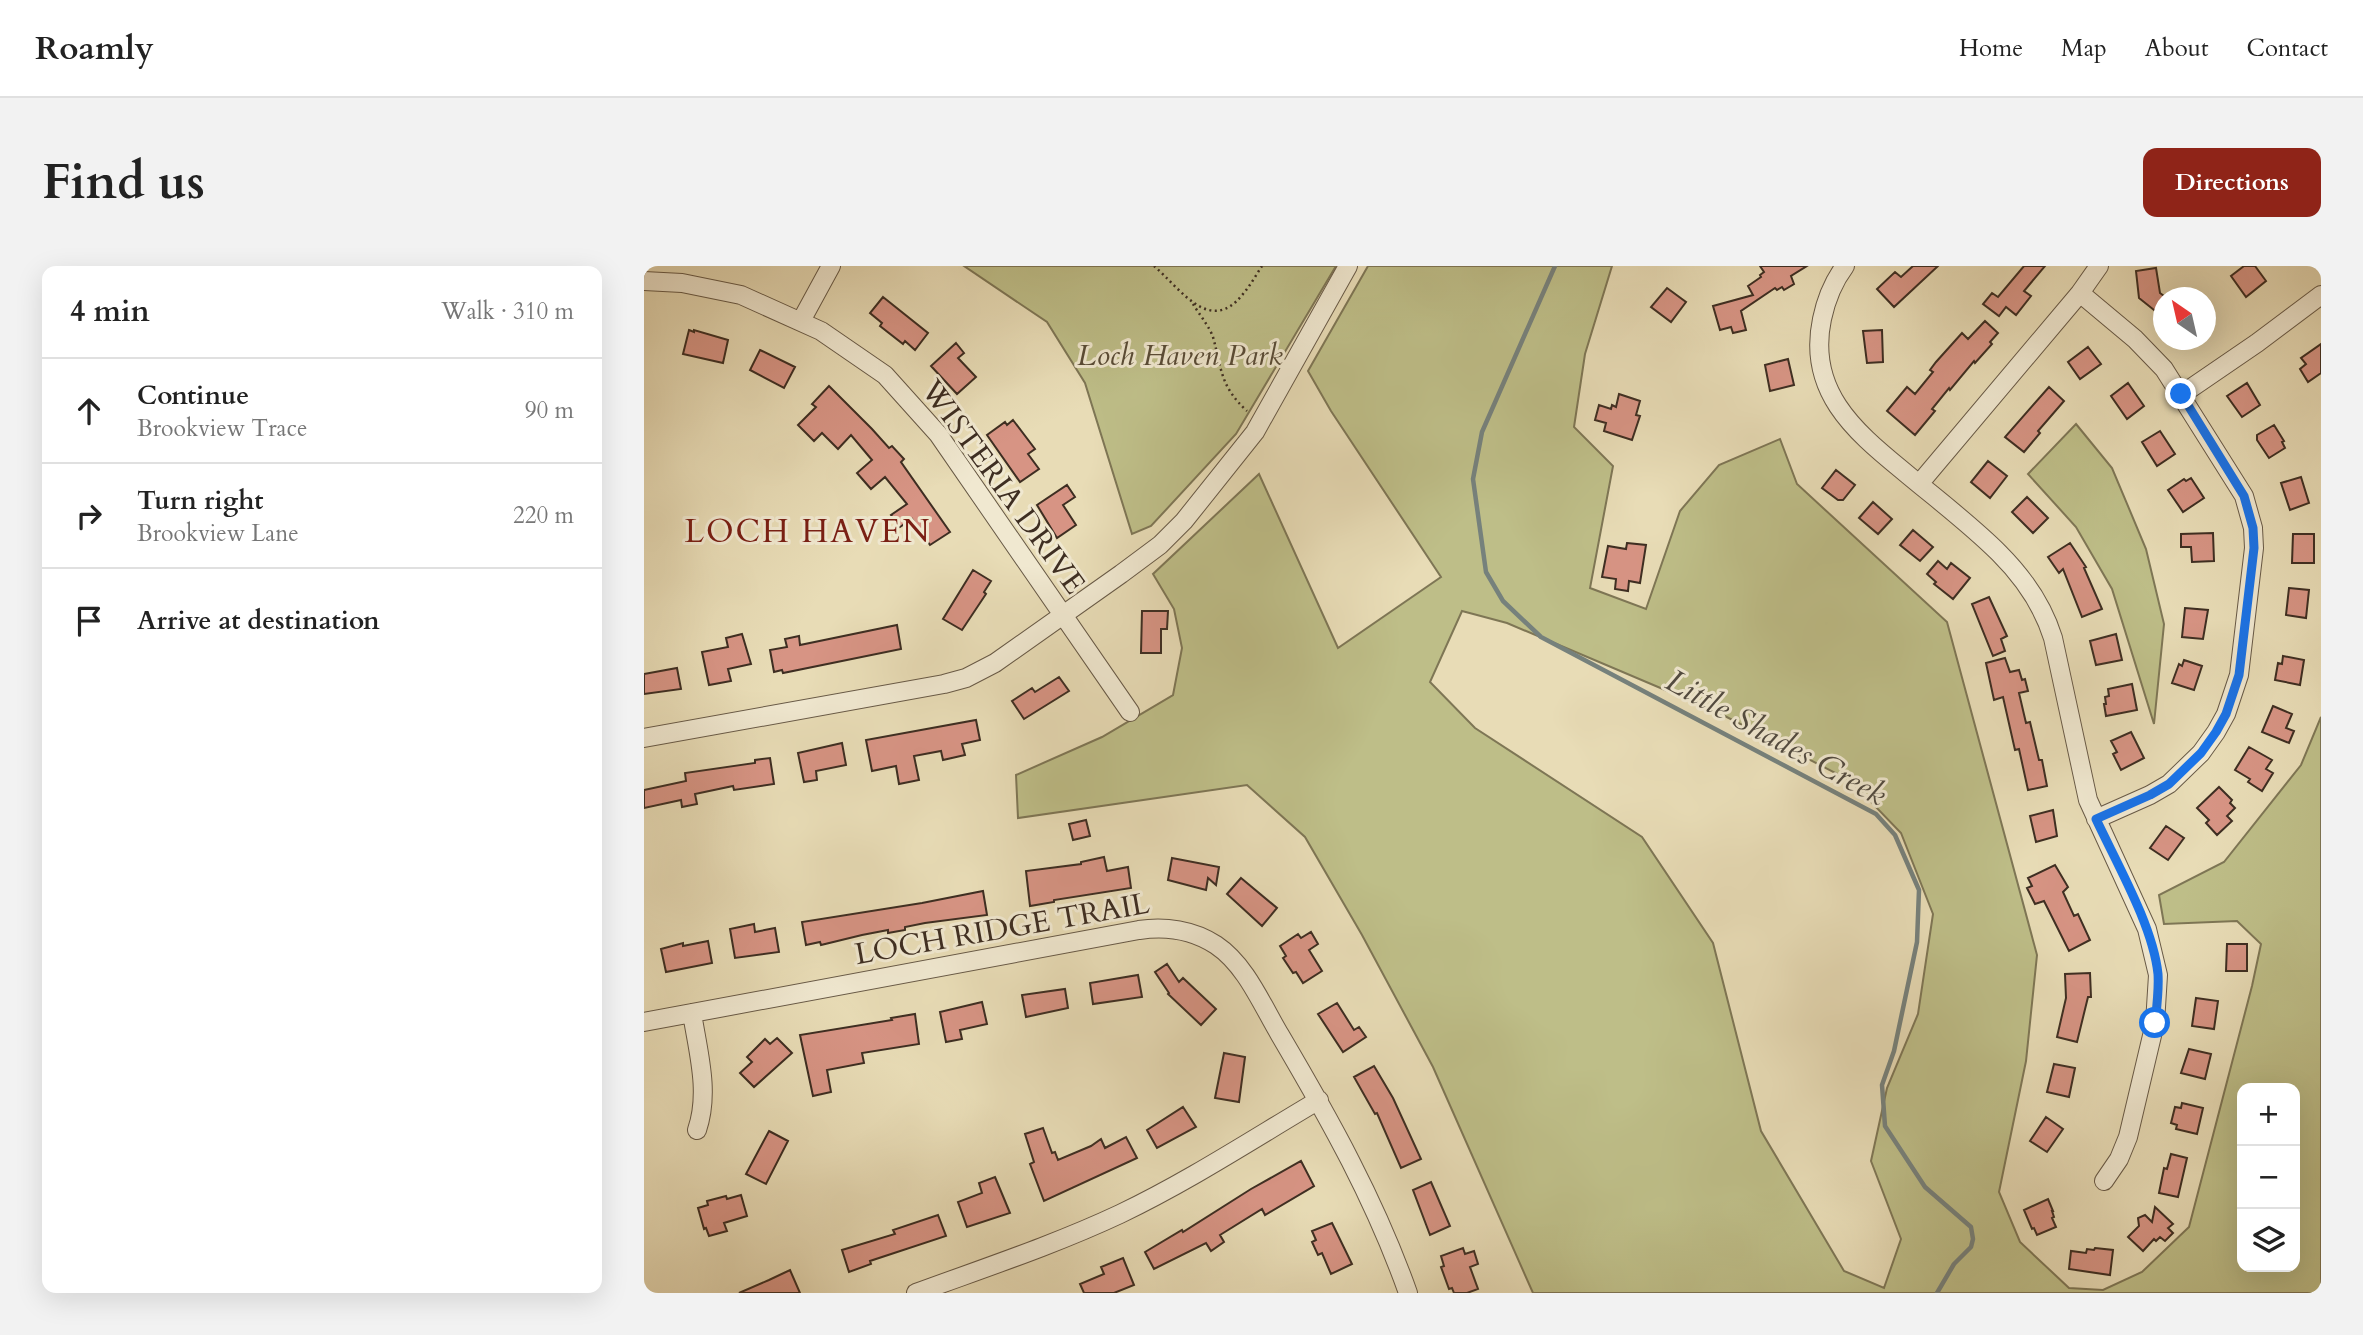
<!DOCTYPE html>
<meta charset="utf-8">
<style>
body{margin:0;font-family:Cardo,serif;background:#f2f2f2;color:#222}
.controls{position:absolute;right:21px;bottom:21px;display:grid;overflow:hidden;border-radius:14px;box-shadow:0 7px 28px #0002}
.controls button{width:63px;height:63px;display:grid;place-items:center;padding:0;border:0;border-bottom:2px solid #e0e0e0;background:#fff;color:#222;font:35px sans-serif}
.compass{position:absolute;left:1509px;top:21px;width:63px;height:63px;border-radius:50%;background:#fff;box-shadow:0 7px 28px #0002;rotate:326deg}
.stop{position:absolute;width:21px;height:21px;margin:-16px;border:5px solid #1a73e8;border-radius:50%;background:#fff}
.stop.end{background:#1a73e8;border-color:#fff;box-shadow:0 2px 7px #0008}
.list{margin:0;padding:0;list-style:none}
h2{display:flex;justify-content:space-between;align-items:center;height:91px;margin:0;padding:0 28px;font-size:30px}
h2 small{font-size:23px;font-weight:400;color:#767676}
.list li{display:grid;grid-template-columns:46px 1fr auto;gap:21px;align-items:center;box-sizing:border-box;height:105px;padding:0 28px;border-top:2px solid #e0e0e0}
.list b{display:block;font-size:26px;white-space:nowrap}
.list p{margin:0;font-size:23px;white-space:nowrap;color:#767676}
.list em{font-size:23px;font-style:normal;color:#767676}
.icon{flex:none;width:38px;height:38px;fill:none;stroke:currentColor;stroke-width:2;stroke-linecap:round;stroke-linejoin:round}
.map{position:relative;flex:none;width:1677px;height:1027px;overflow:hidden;border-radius:14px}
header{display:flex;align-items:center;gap:42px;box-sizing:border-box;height:98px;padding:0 35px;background:#fff;border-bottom:2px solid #e0e0e0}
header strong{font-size:33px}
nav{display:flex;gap:38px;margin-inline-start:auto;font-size:24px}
.intro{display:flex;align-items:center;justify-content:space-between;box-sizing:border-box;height:168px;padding:0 42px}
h1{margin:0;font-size:49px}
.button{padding:18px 32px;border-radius:14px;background:#8f2418;color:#fff;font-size:24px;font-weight:700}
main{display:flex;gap:42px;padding:0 42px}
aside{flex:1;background:#fff;border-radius:14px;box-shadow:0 7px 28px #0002}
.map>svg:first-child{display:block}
</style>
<header>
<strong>Roamly</strong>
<nav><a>Home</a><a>Map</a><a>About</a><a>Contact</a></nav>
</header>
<div class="intro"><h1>Find us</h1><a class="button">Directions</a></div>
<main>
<aside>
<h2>4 min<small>Walk · 310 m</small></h2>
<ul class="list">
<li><svg class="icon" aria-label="ahead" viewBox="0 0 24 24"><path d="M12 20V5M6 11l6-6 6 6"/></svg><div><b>Continue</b><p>Brookview Trace</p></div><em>90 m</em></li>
<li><svg class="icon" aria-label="right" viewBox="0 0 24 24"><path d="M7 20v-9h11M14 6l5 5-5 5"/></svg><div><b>Turn right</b><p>Brookview Lane</p></div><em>220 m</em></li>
<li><svg class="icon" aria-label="arrive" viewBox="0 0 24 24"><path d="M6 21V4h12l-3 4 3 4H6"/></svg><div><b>Arrive at destination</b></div></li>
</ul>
</aside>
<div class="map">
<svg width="1677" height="1027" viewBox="0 0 1677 1027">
<rect width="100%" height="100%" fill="#e8dcb6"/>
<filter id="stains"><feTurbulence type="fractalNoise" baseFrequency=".00286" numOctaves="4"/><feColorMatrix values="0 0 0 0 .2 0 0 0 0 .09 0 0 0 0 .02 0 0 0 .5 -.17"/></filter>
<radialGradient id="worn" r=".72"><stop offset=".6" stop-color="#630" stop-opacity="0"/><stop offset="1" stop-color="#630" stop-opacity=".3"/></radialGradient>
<path fill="#bebe88" stroke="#7e7655" stroke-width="2" fill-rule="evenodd" d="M320 0H692L592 168 507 260 488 268 441 117 403 56Z
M724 0H968L941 88 930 161 969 200 946 322 1002 343 1036 245 1075 199 1136 173 1153 218 1303 356 1393 689 1382 795 1355 926 1376 976 1425 1022 1459 1024 1498 1006 1545 961 1608 720 1617 678 1593 655 1520 658 1515 629 1580 596 1657 499 1677 451V1027H889L789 801 718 669 661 571 603 519 374 552 372 509 458 471 529 429 538 382 530 343 509 308 615 208 694 382 797 311 687 145 664 105ZM818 345 863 357 1073 446 1207 515 1257 567 1289 648 1274 748 1243 822 1227 895 1257 973 1240 1022 1200 1005 1117 865 1069 677 998 571 831 462 786 416ZM1598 822H1651V1001H1598Z
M1432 158 1468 202 1502 283 1520 358 1510 458 1468 323 1432 261 1384 208Z"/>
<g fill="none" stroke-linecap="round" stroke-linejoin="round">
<path stroke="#76817c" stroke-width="4.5" d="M911 0 838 166 829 213 842 306 859 335 897 371 1232 548 1251 569 1275 624 1273 676 1250 785 1238 819 1241 860 1281 921 1327 961 1329 973 1327 981 1310 998 1293 1027"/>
</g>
<path fill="#d79484" stroke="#3e2e22" stroke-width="2" d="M1116 0H1163L1147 10 1150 18 1140 24 1138 21 1133 24 1131 22 1097 45 1102 64 1089 67 1087 61 1076 64 1069 40 1109 29 1104 20 1117 11 1116 9 1120 6Z
M1269 0H1294L1250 41 1233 23 1251 6 1257 11Z
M1380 0H1401L1380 25 1387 30 1372 49 1362 41 1355 50 1339 38 1348 27 1354 31Z
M1600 0H1611L1622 15 1602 31 1587 10Z
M1512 2 1516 27 1520 30V52L1495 32 1492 5Z
M1023 22 1042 36 1027 56 1007 41Z
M239 31 284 67 271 84 261 75 259 78 236 60 238 57 226 47Z
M1341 55 1354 67 1346 76 1348 78 1331 97 1330 95 1306 124 1305 122 1288 143 1291 145 1271 169 1243 145 1263 121 1271 128 1289 106 1286 104 1292 96 1318 67 1324 73Z
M45 64 50 66V64L84 74 79 97 39 88Z
M1238 64 1239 96 1223 97 1219 65Z
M312 77 320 87 314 92 332 111 313 128 287 100Z
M1677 78V107L1664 116 1656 103 1662 98 1657 92Z
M1444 81 1457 98 1436 113 1424 96Z
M116 84 151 101 140 122 106 104Z
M1144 93 1150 119 1126 125 1121 99Z
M1484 117 1500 140 1483 153 1467 130Z
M1603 117 1616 139 1598 151 1583 130Z
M185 120 228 163 245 182 248 180 260 193 257 196 306 266 286 279 268 253 256 261 247 249 263 238 241 211 227 223 213 207 228 194 207 169 194 183 178 167 170 175 154 159 172 141 168 138Z
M1405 121 1420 135 1394 165 1396 167 1380 186 1361 171Z
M975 128 996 135 992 149 996 150 988 174 960 165 962 157 951 154 955 139 967 143 968 139 972 141Z
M369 154 391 183 384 188 395 203 376 216 343 169 361 156 363 159Z
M1630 159 1640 175 1638 176 1641 182 1625 192 1613 174V169Z
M1516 165 1531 188 1513 200 1498 176Z
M1344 195 1363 210 1346 232 1327 216Z
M1192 204 1211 219 1199 234H1194L1178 222Z
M1657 211 1665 237 1646 244 1637 217Z
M1547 212 1560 232 1539 246 1524 224 1540 213 1542 215Z
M423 219 431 231 419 239 432 259 413 272 393 239Z
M1383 231 1404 252 1389 267 1368 246Z
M1229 236 1248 253 1234 268 1215 252Z
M1269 264 1289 281 1276 295 1256 279Z
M1569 267 1570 295 1548 296 1547 281H1537V268Z
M1649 268H1670V297H1648Z
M983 277 1002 279 996 317 985 315 984 325 971 323 972 313 958 311 964 280 982 283Z
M1426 277 1442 301 1440 302 1458 343 1438 351 1419 303 1415 307 1404 291Z
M1294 295 1303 303 1307 297 1326 312 1309 333 1290 318 1292 316 1283 308Z
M329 304 347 315 340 326 342 328 318 364 299 353Z
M1645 322 1665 324 1662 352 1642 349Z
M1345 331 1363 370 1357 373 1361 385 1349 390 1328 338Z
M1541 342 1564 344 1559 373 1538 371Z
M498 345H524L523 363H517V387H497Z
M253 359 257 383 139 407 138 404 130 406 126 384 143 381 141 373 155 370 156 379Z
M98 368 107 398 84 403 87 415 65 419 58 386 84 381 82 372Z
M1472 368 1478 394 1452 399 1446 375Z
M1639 390 1660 394 1656 419 1631 414 1634 397 1638 398Z
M1361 392 1366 406 1375 404 1378 414 1381 413 1384 425 1375 427 1382 457 1386 456 1395 494H1398L1403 520 1384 524 1375 483 1371 484 1359 431 1350 434 1342 397Z
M1540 394 1558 400 1550 424 1528 417 1535 398 1538 400Z
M33 402 37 423 0 428V408Z
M415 411 425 425 380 453 368 435 388 422 391 426Z
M1488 418 1493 444 1462 450 1460 438H1462L1461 431 1465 430 1464 423Z
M1629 440 1648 448 1642 462 1650 465 1645 477 1618 466Z
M332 454 336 474 318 478 321 489 299 494 297 485 270 490 275 514 255 518 252 500 228 505 222 474Z
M1487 466 1500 492 1477 504 1469 488 1473 486 1467 475Z
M198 477 202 499 172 505 173 514 160 516 154 487Z
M1605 481 1628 494 1622 503 1629 507 1618 525 1604 516 1606 513 1591 504Z
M126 492 130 518 90 524 89 520 51 528 53 538 38 541 37 534 0 542V524L42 515 41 507 111 497V494Z
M1575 521 1588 534 1586 537 1591 542 1583 550 1588 555 1573 569 1562 557 1565 554 1553 542Z
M1409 544 1413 570 1392 576 1386 550Z
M442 554 446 570 429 574 425 558Z
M1522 560 1540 572 1524 594 1506 582Z
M460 591 463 605 484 601 487 622 410 634V636L386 640 382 605 437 598V596Z
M528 592 575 601 572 619 564 612 562 624 524 614Z
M1411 599 1424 621 1419 626 1430 650 1434 648 1446 674 1425 685 1400 635 1391 638 1383 622 1388 620 1384 612Z
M597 612 633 642 618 660 583 628Z
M339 625 343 649 281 657 261 661V664L244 667V664L218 669 177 679 176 676 162 679 158 656 278 637Z
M110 658 111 666 131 662 135 686 91 692 86 663Z
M667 666 674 678 665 684 678 705 659 717 652 706 649 707 639 692 642 690 636 680 654 668 657 672Z
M64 675 68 697 22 706 17 683 39 677V680Z
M1583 678H1603V705H1582Z
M523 698 535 716 539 712 572 743 557 759 524 728 525 727 511 706Z
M1446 707 1447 731H1444L1433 776 1413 771 1422 732 1421 708Z
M494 709 498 731 449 738 446 717Z
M421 723 424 742 382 751 378 729Z
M1552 732 1574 735 1570 763 1548 760Z
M338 736 343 758 316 764 318 773 302 776 296 746Z
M693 737 710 764 715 761 722 771 699 786 674 748Z
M271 748 275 778 218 787 220 797 183 804 187 826 169 830 156 769 248 754 247 752Z
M133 772 148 787 110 821 96 807 108 796 103 791 121 773 126 778Z
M1545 783 1567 788 1561 813 1537 807Z
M580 787 601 791 595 836 571 832Z
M1410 798 1431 802 1425 831 1403 826Z
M730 800 749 832 777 893 757 902 733 847 731 848 710 811Z
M1538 837 1559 842 1553 868 1532 863 1533 859 1527 857 1531 841 1537 842Z
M539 841 552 861 513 882 503 864Z
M1402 851 1419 863 1403 886 1386 875Z
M399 862 408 887 411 886 414 894 447 880 457 873 461 882 482 871 493 892 400 935 386 898 390 896 381 868Z
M125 865 144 875 122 918 102 908Z
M1527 888 1543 892 1534 931 1515 927 1520 902 1523 903Z
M657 895 670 920 621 949 618 943 576 969 580 976 567 985 562 977 510 1003 501 986 538 964 539 966 607 923Z
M351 911 366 947 323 961 314 936 338 927 335 917Z
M787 916 806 960 786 969 769 924Z
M97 929 103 950 80 957 83 965 65 970 62 962 60 963 54 942 64 939 63 935 82 930 83 933Z
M1404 933 1409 945H1408L1410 951 1408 952 1412 961 1393 969 1390 962 1388 963 1380 944Z
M1511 941 1529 958 1524 962 1529 967 1521 975 1516 971 1512 975 1510 973 1499 985 1484 971 1495 960 1494 952 1501 949 1508 956Z
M294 949 302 970 226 995 227 998 205 1006 198 984 251 968 249 964Z
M688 957 708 998 687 1008 678 987 674 989 668 976 672 974 668 965Z
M819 982 821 988 830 985 834 998 826 1001 834 1023 823 1027H810L808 1022 805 1023 797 1001 800 1000 797 990Z
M1451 982 1469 984 1466 1009 1425 1003 1427 985 1442 987 1443 983 1450 984Z
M479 992 490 1019 470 1027H440L436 1018 460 1008 457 1001Z
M146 1004 156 1027H95L125 1014Z"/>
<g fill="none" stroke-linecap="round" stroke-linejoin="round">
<g stroke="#685a47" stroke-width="20">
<path id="street" d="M1201 0C1189 16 1182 34 1178 53 1163 124 1209 164 1258 204 1290 231 1325 257 1355 287 1379 311 1399 340 1409 372L1444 534 1503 663 1514 709 1511 757 1484 871 1475 893 1460 915
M0 15 38 17 97 29 177 65 241 109 294 168 486 446
M1436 27 1491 73 1520 103 1600 230 1609 262 1610 282 1595 409 1582 448 1572 466 1557 487 1525 518 1506 529 1452 553
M157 55 187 0
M1537 129 1613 77 1677 29
M1275 218 1436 27 1455 0
M0 472 300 418 322 412 351 397 477 308 516 279 540 255 611 166 704 0
M48 747C54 786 66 826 53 864
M0 756 495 664C521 660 549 664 572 679 602 699 618 739 636 769 686 854 731 934 764 1027
M272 1027C340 1002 410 979 476 948 545 915 609 873 675 834"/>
</g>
<path stroke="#3e2e22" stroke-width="2.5" stroke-dasharray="2 3.5" stroke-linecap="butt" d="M510 0C537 23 566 70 599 28 606 20 612 9 618 0
M549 38C555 48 565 60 569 71 578 104 576 120 603 145"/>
<use href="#street" stroke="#f0e8d0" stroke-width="18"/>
</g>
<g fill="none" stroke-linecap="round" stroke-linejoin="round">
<path stroke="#1a73e8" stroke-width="9" d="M1511 757C1513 740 1515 724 1514 708 1509 660 1473 598 1452 553L1506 529 1525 518 1557 487 1572 466 1582 448 1595 409 1610 282 1609 262 1600 230 1537 128"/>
</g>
<g text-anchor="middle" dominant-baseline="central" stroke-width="6" stroke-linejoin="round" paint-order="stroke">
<g font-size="30" font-style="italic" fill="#584b36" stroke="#f0e8d0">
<text x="536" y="89">Loch Haven Park</text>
</g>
<g font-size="30" fill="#3e2e22" stroke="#f0e8d0">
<text transform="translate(359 221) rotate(54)">WISTERIA DRIVE</text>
<text transform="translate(358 663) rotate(-10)">LOCH RIDGE TRAIL</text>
</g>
<g font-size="32" letter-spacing="2" fill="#7a1f14" stroke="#f0e8d0">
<text x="164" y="266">LOCH HAVEN</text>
</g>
<g font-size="32" font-style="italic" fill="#514a40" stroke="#f0e8d0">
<text transform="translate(1132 472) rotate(29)">Little Shades Creek</text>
</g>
</g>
<rect width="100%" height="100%" filter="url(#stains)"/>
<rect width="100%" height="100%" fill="url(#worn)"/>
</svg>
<div class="controls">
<button>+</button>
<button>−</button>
<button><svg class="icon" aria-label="layers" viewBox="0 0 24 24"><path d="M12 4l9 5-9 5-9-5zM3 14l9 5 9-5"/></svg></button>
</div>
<svg class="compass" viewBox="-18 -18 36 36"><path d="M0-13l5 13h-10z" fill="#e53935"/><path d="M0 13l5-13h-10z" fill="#767676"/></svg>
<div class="stop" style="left:1511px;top:757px"></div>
<div class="stop end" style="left:1537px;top:128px"></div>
</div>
</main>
